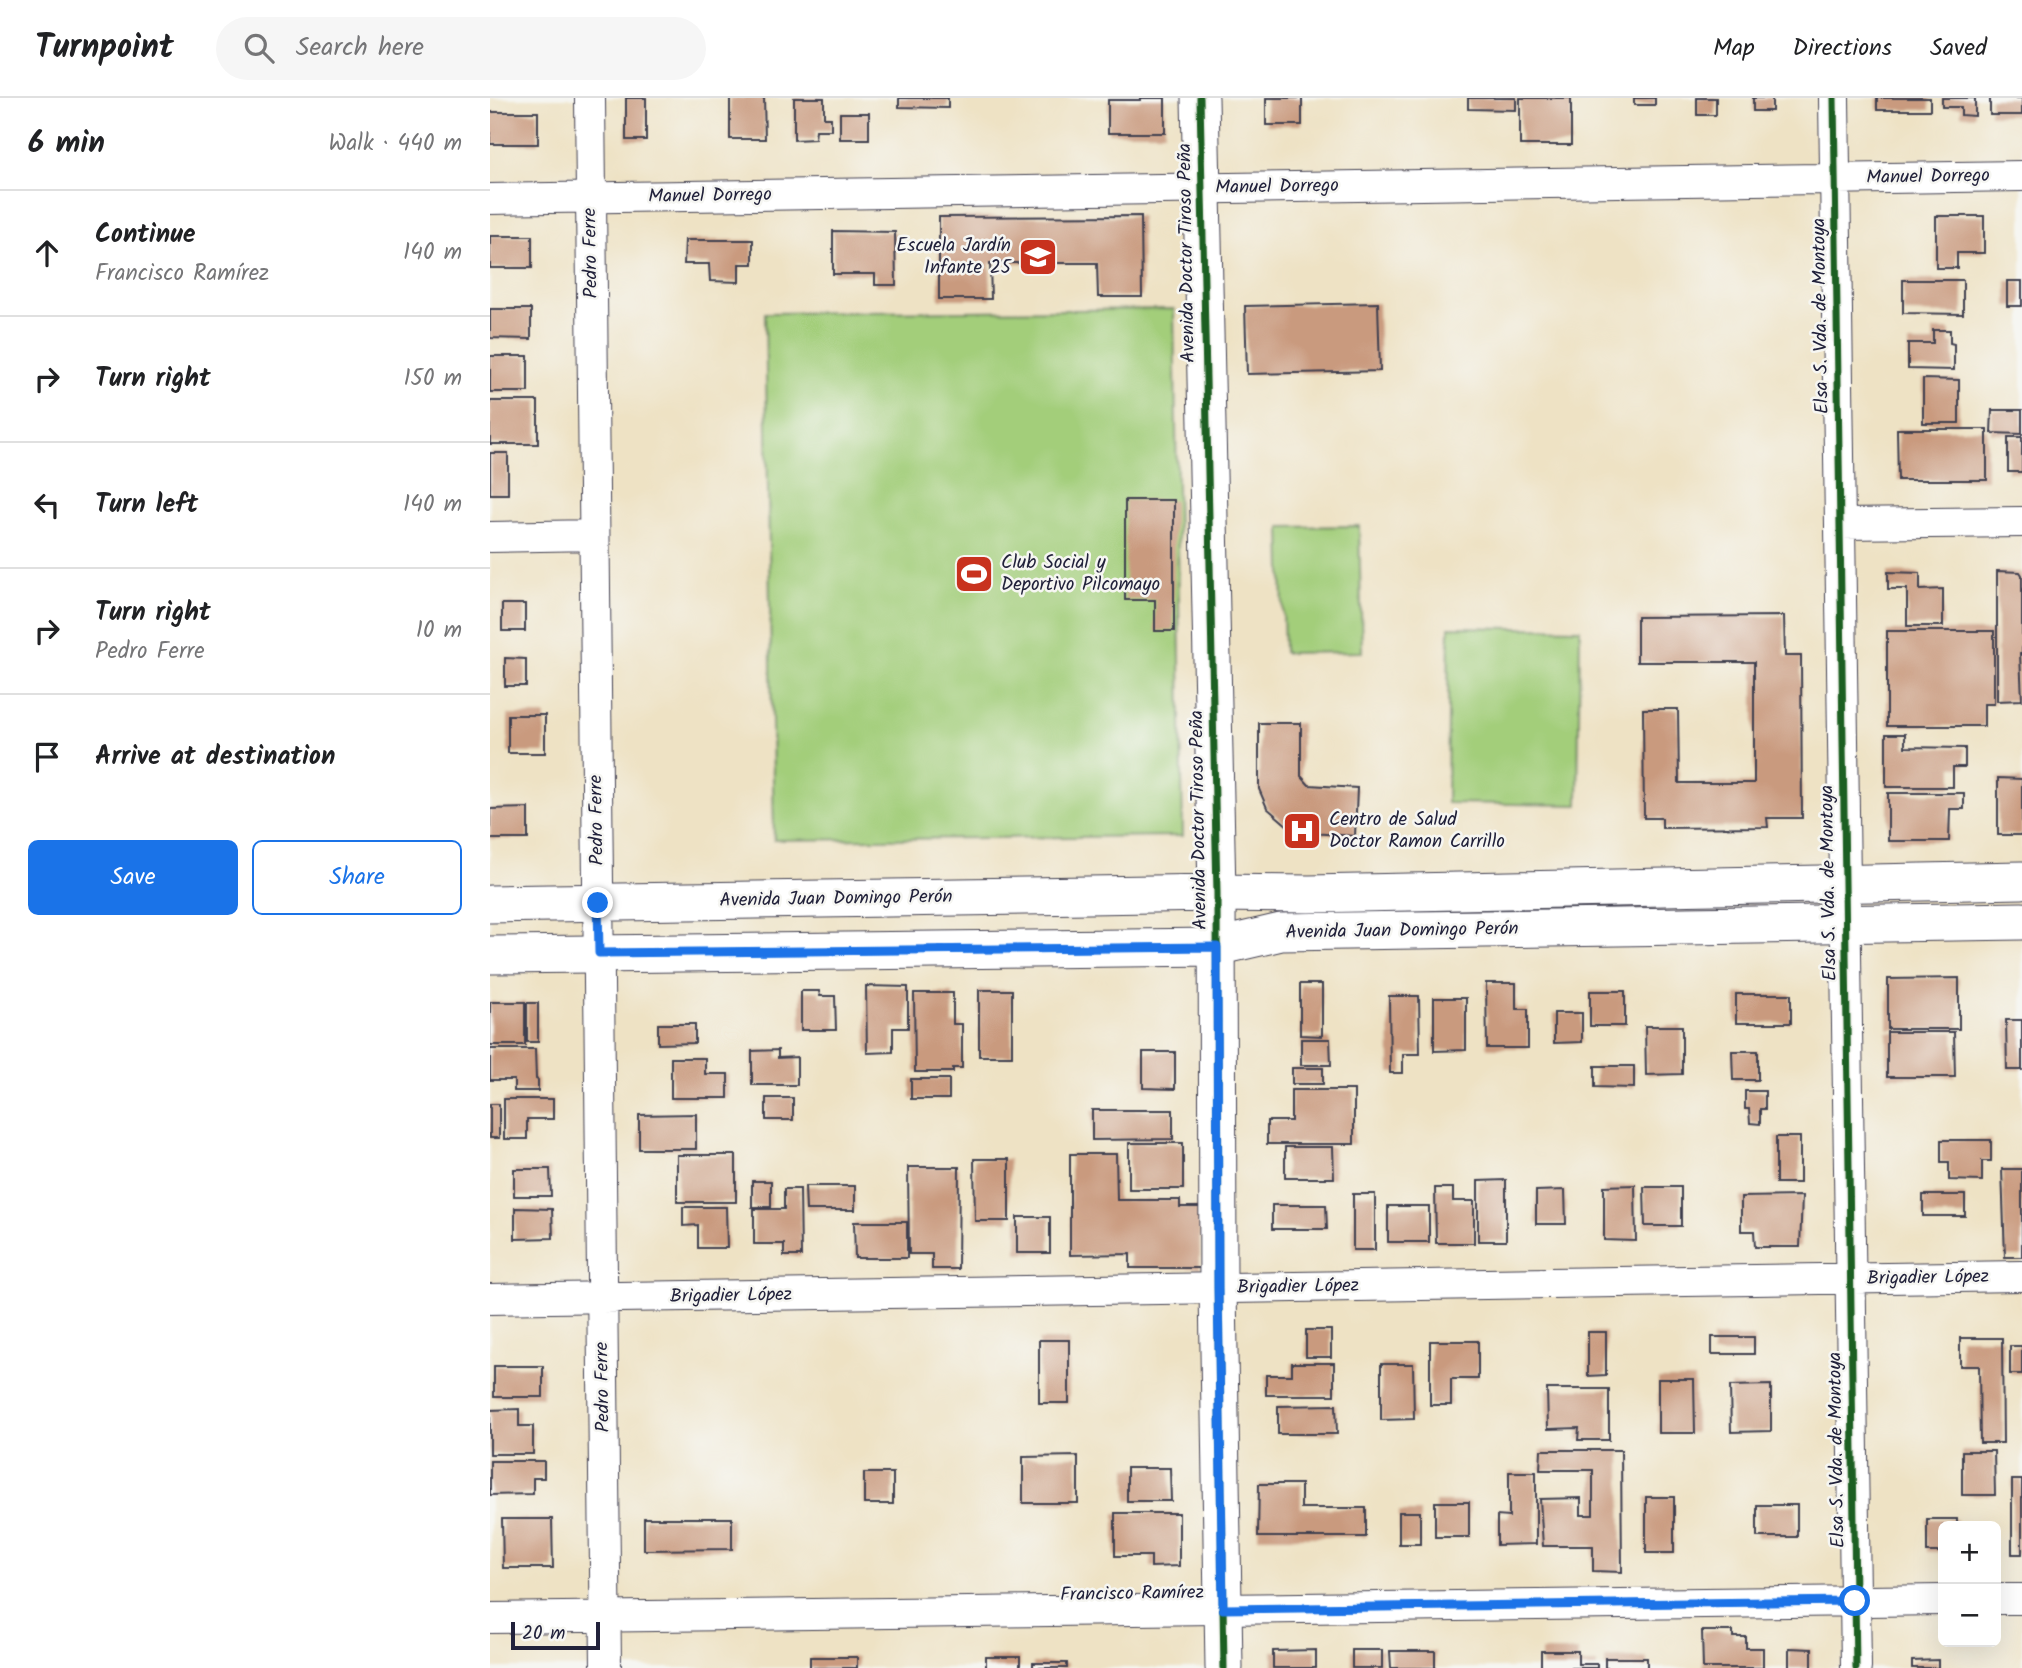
<!DOCTYPE html>
<meta charset="utf-8">
<style>
body{margin:0;font-family:Kalam,sans-serif;background:#f6f6f6;color:#202124}
.controls{position:absolute;right:21px;bottom:21px;display:grid;overflow:hidden;border-radius:10px;box-shadow:0 7px 28px #0002}
.controls button{width:63px;height:63px;display:grid;place-items:center;padding:0;border:0;border-bottom:2px solid #e0e0e0;background:#fff;color:#202124;font:35px sans-serif}
.scale{position:absolute;left:21px;bottom:18px;width:89px;box-sizing:border-box;padding-left:7px;border:4px solid #22223b;border-top:0;font-size:19px;line-height:24px;white-space:nowrap;color:#22223b;-webkit-text-stroke:5px #f6f6f2;paint-order:stroke}
.stop{position:absolute;width:21px;height:21px;margin:-16px;border:5px solid #1a73e8;border-radius:50%;background:#fff}
.stop.end{background:#1a73e8;border-color:#fff;box-shadow:0 2px 7px #0008}
.list{margin:0;padding:0;list-style:none}
h2{display:flex;justify-content:space-between;align-items:center;height:91px;margin:0;padding:0 28px;font-size:30px}
h2 small{font-size:23px;font-weight:400;color:#757577}
.list li{display:grid;grid-template-columns:46px 1fr auto;gap:21px;align-items:center;box-sizing:border-box;height:126px;padding:0 28px;border-top:2px solid #e0e0e0}
.list b{display:block;font-size:26px;white-space:nowrap}
.list p{margin:0;font-size:23px;white-space:nowrap;color:#757577}
.list em{font-size:23px;font-style:normal;color:#757577}
.actions{display:flex;gap:14px;padding:21px 28px}
.actions a{flex:1;padding:16px 0;border:2px solid #1a73e8;border-radius:10px;text-align:center;font-size:24px;color:#1a73e8}
.actions .main{background:#1a73e8;color:#fff}
.icon{flex:none;width:38px;height:38px;fill:none;stroke:currentColor;stroke-width:2;stroke-linecap:round;stroke-linejoin:round}
.map{position:relative;flex:none;width:1532px;height:1570px;overflow:hidden}
header{display:flex;align-items:center;gap:42px;box-sizing:border-box;height:98px;padding:0 35px;background:#fff;border-bottom:2px solid #e0e0e0}
header strong{font-size:33px}
nav{display:flex;gap:38px;margin-inline-start:auto;font-size:24px}
.search{width:490px;height:63px;background:#f6f6f6;display:flex;align-items:center;gap:18px;box-sizing:border-box;padding:0 24px;border-radius:38px;color:#757577;font-size:26px}
main{display:flex}
aside{flex:1;background:#fff}
.map>svg:first-child{display:block}
</style>
<header>
<strong>Turnpoint</strong>
<div class="search"><svg class="icon" aria-label="search" viewBox="0 0 24 24"><circle cx="10" cy="10" r="6"/><path d="M15 15l6 6"/></svg>Search here</div>
<nav><a>Map</a><a>Directions</a><a>Saved</a></nav>
</header>
<main>
<aside>
<h2>6 min<small>Walk · 440 m</small></h2>
<ul class="list">
<li><svg class="icon" aria-label="ahead" viewBox="0 0 24 24"><path d="M12 20V5M6 11l6-6 6 6"/></svg><div><b>Continue</b><p>Francisco Ramírez</p></div><em>140 m</em></li>
<li><svg class="icon" aria-label="right" viewBox="0 0 24 24"><path d="M7 20v-9h11M14 6l5 5-5 5"/></svg><div><b>Turn right</b></div><em>150 m</em></li>
<li><svg class="icon" aria-label="left" viewBox="0 0 24 24"><path d="M17 20v-9H6M10 6l-5 5 5 5"/></svg><div><b>Turn left</b></div><em>140 m</em></li>
<li><svg class="icon" aria-label="right" viewBox="0 0 24 24"><path d="M7 20v-9h11M14 6l5 5-5 5"/></svg><div><b>Turn right</b><p>Pedro Ferre</p></div><em>10 m</em></li>
<li><svg class="icon" aria-label="arrive" viewBox="0 0 24 24"><path d="M6 21V4h12l-3 4 3 4H6"/></svg><div><b>Arrive at destination</b></div></li>
</ul>
<div class="actions"><a class="main">Save</a><a>Share</a></div>
</aside>
<div class="map">
<svg width="1532" height="1570" viewBox="0 0 1532 1570">
<rect width="100%" height="100%" fill="#f6f6f2"/>
<filter id="ink" filterUnits="userSpaceOnUse"><feTurbulence type="fractalNoise" baseFrequency=".0143" numOctaves="2"/><feDisplacementMap in="SourceGraphic" scale="14" xChannelSelector="R" yChannelSelector="G"/><feConvolveMatrix kernelMatrix="1 2 1 2 8 2 1 2 1" color-interpolation-filters="sRGB"/></filter>
<filter id="wash" filterUnits="userSpaceOnUse"><feTurbulence type="fractalNoise" baseFrequency=".00686" numOctaves="4" result="noise"/><feDisplacementMap in="SourceGraphic" scale="28" xChannelSelector="R" yChannelSelector="G"/><feGaussianBlur stdDeviation="1.57" result="paint"/><feColorMatrix in="noise" values="0 0 0 0 0 0 0 0 0 0 0 0 0 0 0 0 0 1.4 0 .05"/><feComposite in="paint" operator="in"/></filter>
<g filter="url(#wash)">
<rect width="100%" height="100%" fill="#eee2c4"/>
<path fill="#a3ce7a" stroke="#62785a" stroke-width="2" d="M684 211 693 738 284 742 275 215Z
M869 428 872 554 794 555 791 429Z
M959 529 1090 531 1088 707 957 705Z"/>
<g id="blocks">
<path fill="#c99a7e" d="M136 0H156V42H136Z
M240 0H274L275 41H240Z
M304 0H334V20H341V32H326L325 41 304 42Z
M409 0H458V10L409 9Z
M650 0H675V35H618V2H650Z
M776 0H812V27H776Z
M978 0H1026V12L978 11Z
M1030 0H1081V47H1030Z
M1144 0H1165V7H1144Z
M1207 0H1226V17H1207Z
M1263 0H1282V13H1263Z
M1387 0H1440V12H1387Z
M1452 0H1485V18L1471 17V9H1452Z
M1500 0H1532V17H1500Z
M0 14H48V46H0Z
M350 15H379V41H350Z
M651 118 652 199H608L607 165H500L501 201H449V119Z
M1446 118H1494V155H1467V170H1446Z
M343 133 405 134 406 187H385V176H343Z
M0 138H42V170H0Z
M195 142H263V166H249V184L220 183 219 166H194Z
M1413 182H1473V216L1413 215Z
M1517 183H1532V208H1517Z
M888 205 890 273 757 276 755 208Z
M0 211H41V241L0 240Z
M1443 232H1460V245L1464 246V272L1418 271V245H1443Z
M0 258H38V294H0Z
M1433 281 1469 282V325H1433Z
M0 303H48V346H0Z
M1502 312H1532V336L1501 335Z
M1407 331H1497V382H1408Z
M1518 339H1532V374H1518Z
M0 355H18V396H0Z
M635 402H684V533H665V502H635Z
M1507 473 1530 474 1532 477V556H1530L1532 602 1507 603Z
M1398 474 1430 475V492L1453 491V528H1417V491H1398Z
M12 506H35V533H12Z
M1294 518 1295 558H1311L1312 720H1277L1278 729 1172 730V720H1154L1153 611H1188L1189 685H1264V564H1147V519Z
M1397 533H1504V606H1494V628H1397Z
M15 560 36 561V588H15Z
M18 617H55V655H18Z
M769 625H811V678L819 687 867 690 865 738 821 735 798 728 777 710 769 691Z
M1396 636H1415V649L1475 650V669H1463V689H1396Z
M1508 680 1532 681V737H1508Z
M1398 695H1474V711H1460L1459 743H1398Z
M38 710V741H0V711Z
M1469 880V931H1398V881Z
M996 885H1026V911H1038V950H997Z
M810 886H832V938L810 937Z
M376 888 418 889V930H403V954L377 955Z
M489 892H522V958H489Z
M311 893H329L330 898H345L346 932H311Z
M1100 893H1135V928H1100Z
M424 895H463V926H472V970H463V974H425Z
M1246 896H1301V925H1246Z
M899 898H929L930 956H913V975H900Z
M944 900H976V952L944 953Z
M0 904H35V947H0Z
M37 905H48V944H37Z
M1064 915H1092V944L1064 945Z
M1516 922H1532V972H1517Z
M168 926H205V945L168 946Z
M1155 928H1192V976L1156 977Z
M1397 934H1464L1465 979H1397Z
M811 941H840L841 967H811Z
M0 951H45L46 981 48 982V993H24V982H0Z
M288 952V960L307 959V987H262V953Z
M1242 953H1268V982H1243Z
M653 954H685V991L653 990Z
M181 960H215V976H238V1000H181Z
M1105 968H1144V990L1105 989Z
M802 970H833V986H802Z
M421 981H459V1001H421Z
M801 992H864V1046H777V1023H801Z
M1255 993H1275V1011H1270V1026L1260 1025 1259 1011H1255Z
M276 1000H303V1022H276Z
M14 1001H63V1021H37V1041H14Z
M0 1006H9V1040H0Z
M602 1012H683V1041L602 1042Z
M206 1016V1051H149V1017Z
M1286 1039H1310V1085H1286Z
M1451 1042H1501V1063H1492V1083L1459 1082V1064H1451Z
M639 1045H693V1091H639Z
M795 1049H843L844 1080H795Z
M580 1056H626L627 1102H690V1109H710V1170H640V1156L580 1157Z
M187 1057H246V1104H187Z
M484 1061H519V1123H485Z
M418 1069H469L468 1171H442V1156H419Z
M24 1071H60L61 1098H24Z
M1512 1071H1532V1159H1515Z
M1016 1082V1143H988V1083Z
M262 1083H281V1109H262Z
M1145 1087 1146 1143 1114 1142V1088Z
M315 1088H365V1112H316Z
M1154 1089H1191V1128H1155Z
M945 1090H963V1103H984V1145H946Z
M294 1091H310L311 1158H294V1146H264V1111H294Z
M1075 1092 1076 1126H1046V1093Z
M863 1096H885V1152H863Z
M1433 1097H1475V1118H1433Z
M1312 1098 1310 1149H1265L1264 1133H1251V1099Z
M782 1107H836L837 1131H782Z
M898 1108H939V1144H898Z
M193 1109H236L237 1150H208V1127L193 1128Z
M25 1110 62 1111 63 1140 25 1141Z
M527 1119H560V1155H527Z
M364 1124H417V1160H365Z
M816 1232H841V1259H816Z
M1098 1234H1116V1277L1098 1278Z
M1222 1239H1264V1256H1222Z
M1470 1240H1512L1513 1345H1490L1489 1268H1470Z
M549 1242H579V1305H549Z
M940 1243H988V1281H961V1307H940Z
M1520 1248H1532V1276H1520Z
M802 1265H844V1297H776V1277H802Z
M891 1266H923L924 1321 891 1322Z
M4 1268H53V1299H4Z
M1168 1281H1204L1205 1335H1168Z
M1281 1287V1333L1241 1334 1240 1288Z
M1057 1291H1119V1342H1088L1089 1330 1058 1331Z
M846 1307 847 1336H788V1308Z
M29 1311V1328H43V1356H0V1312Z
M1051 1352H1131L1132 1474 1103 1473V1448H1053L1050 1401 1091 1400V1417H1103V1372H1050Z
M1472 1353H1504L1505 1397H1472Z
M588 1358V1405H533V1359Z
M0 1363H54V1380H43V1396L0 1397Z
M637 1370H680L681 1403H637Z
M1019 1374H1046V1446L1007 1447V1418L1019 1419Z
M374 1375H403V1406H374Z
M1522 1382H1532V1456H1522Z
M769 1386H811V1410H876V1439H768Z
M1156 1399H1184V1455H1156Z
M945 1404H979V1439H945Z
M1267 1407H1307V1439H1267Z
M909 1414H930V1446H909Z
M625 1415H689V1468L661 1469V1458H625Z
M154 1420H242V1451L154 1452Z
M12 1421H62L63 1470H13Z
M1437 1421H1467V1428H1453V1454H1437Z
M1212 1533H1243V1539H1256V1550H1273V1570H1213Z
M1299 1550 1322 1551V1570H1299Z
M826 1552V1570H783V1553Z
M862 1552H892V1570H862Z
M900 1553H945V1570H901Z
M1051 1553H1088V1566H1107V1570H1051Z
M320 1559H367V1570H320Z
M496 1559H530V1570H496Z
M1115 1560H1157V1570H1115Z
M1448 1562V1570H1422V1563Z
M543 1565H577V1570H543Z"/>
</g>
</g>
<g filter="url(#ink)">
<use href="#blocks" fill-opacity="0" stroke="#413f50" stroke-width="2"/>
<g fill="none" stroke-linecap="round" stroke-linejoin="round">
<g stroke="#413f50" stroke-width="32">
<path id="minor" d="M100 0 116 1570
M1344 0 1366 1570
M0 101 1532 78
M1350 426 1532 424
M0 439 104 437
M0 1201 1532 1178
M1506 1501H1532
M0 1520 1453 1502"/>
</g>
<g stroke="#413f50" stroke-width="39">
<path id="tertiary" d="M710 0 727 795 728 1190 734 1570
M0 806 727 795 819 796 1532 782
M0 857 727 849 791 834 1532 823"/>
</g>
<use href="#minor" stroke="#fff" stroke-width="30"/>
<use href="#tertiary" stroke="#fff" stroke-width="37"/>
<g stroke="#f6f6f2" stroke-width="11">
<path id="cycleway" d="M710 0 727 795 728 1190 734 1570
M1344 0 1366 1570"/>
</g>
<use href="#cycleway" stroke="#1b5e20" stroke-width="7"/>
</g>
</g>
<g fill="none" stroke-linecap="round" stroke-linejoin="round" filter="url(#ink)">
<path stroke="#1a73e8" stroke-width="9" d="M108 805 109 855 727 849 728 1190 733 1511 1365 1503"/>
</g>
<defs>
<g id="school-square" transform="scale(2.0125)"><rect x="-9" y="-9" width="18" height="18" rx="4" fill="#c8321e" stroke="#f6f6f2"/><path d="M0-5L7-2L0 1L-7-2ZM-4 1L0 2.5L4 1V4Q0 6-4 4Z" fill="#fff"/></g>
<g id="stadium-square" transform="scale(2.0125)"><rect x="-9" y="-9" width="18" height="18" rx="4" fill="#c8321e" stroke="#f6f6f2"/><path d="M0-5a6.5 5 0 1 0 0 10a6.5 5 0 1 0 0-10ZM-3.5-1.8h7v3.6h-7Z" fill="#fff"/></g>
<g id="hospital-square" transform="scale(2.0125)"><rect x="-9" y="-9" width="18" height="18" rx="4" fill="#c8321e" stroke="#f6f6f2"/><path d="M-5-5h3v3.5h4V-5h3V5h-3V1.5h-4V5h-3Z" fill="#fff"/></g>
</defs>
<g fill-rule="evenodd">
<use href="#school-square" x="548" y="159"/>
<use href="#stadium-square" x="484" y="476"/>
<use href="#hospital-square" x="812" y="733"/>
</g>
<g text-anchor="middle" dominant-baseline="central" stroke-width="5" stroke-linejoin="round" paint-order="stroke">
<g font-size="19" fill="#22223b" stroke="#f6f6f2">
<text transform="translate(1438 79) rotate(-1)">Manuel Dorrego</text>
<text transform="translate(787 89) rotate(-1)">Manuel Dorrego</text>
<text transform="translate(220 98) rotate(-1)">Manuel Dorrego</text>
<text transform="translate(101 155) rotate(-91)">Pedro Ferre</text>
<text transform="translate(697 155) rotate(-91)">Avenida Doctor Tiroso Peña</text>
<text transform="translate(1331 218) rotate(-91)">Elsa S. Vda. de Montoya</text>
<text transform="translate(107 722) rotate(-91)">Pedro Ferre</text>
<text transform="translate(709 722) rotate(-91)">Avenida Doctor Tiroso Peña</text>
<text transform="translate(1339 785) rotate(-91)">Elsa S. Vda. de Montoya</text>
<text transform="translate(346 801) rotate(-1)">Avenida Juan Domingo Perón</text>
<text transform="translate(912 833) rotate(-1)">Avenida Juan Domingo Perón</text>
<text transform="translate(1438 1180) rotate(-1)">Brigadier López</text>
<text transform="translate(808 1189) rotate(-1)">Brigadier López</text>
<text transform="translate(241 1198) rotate(-1)">Brigadier López</text>
<text transform="translate(113 1289) rotate(-91)">Pedro Ferre</text>
<text transform="translate(1347 1352) rotate(-91)">Elsa S. Vda. de Montoya</text>
<text transform="translate(642 1496) rotate(-1)">Francisco Ramírez</text>
</g>
<g font-size="19" fill="#22223b" stroke="#f6f6f2" text-anchor="start">
<text x="521" y="148" text-anchor="end">Escuela Jardín<tspan x="521" dy="22">Infante 25</tspan></text>
<text x="511" y="465">Club Social y<tspan x="511" dy="22">Deportivo Pilcomayo</tspan></text>
<text x="839" y="722">Centro de Salud<tspan x="839" dy="22">Doctor Ramon Carrillo</tspan></text>
</g>
</g>
</svg>
<div class="controls">
<button>+</button>
<button>−</button>
</div>
<div class="scale">20 m</div>
<div class="stop" style="left:1365px;top:1503px"></div>
<div class="stop end" style="left:108px;top:805px"></div>
</div>
</main>
